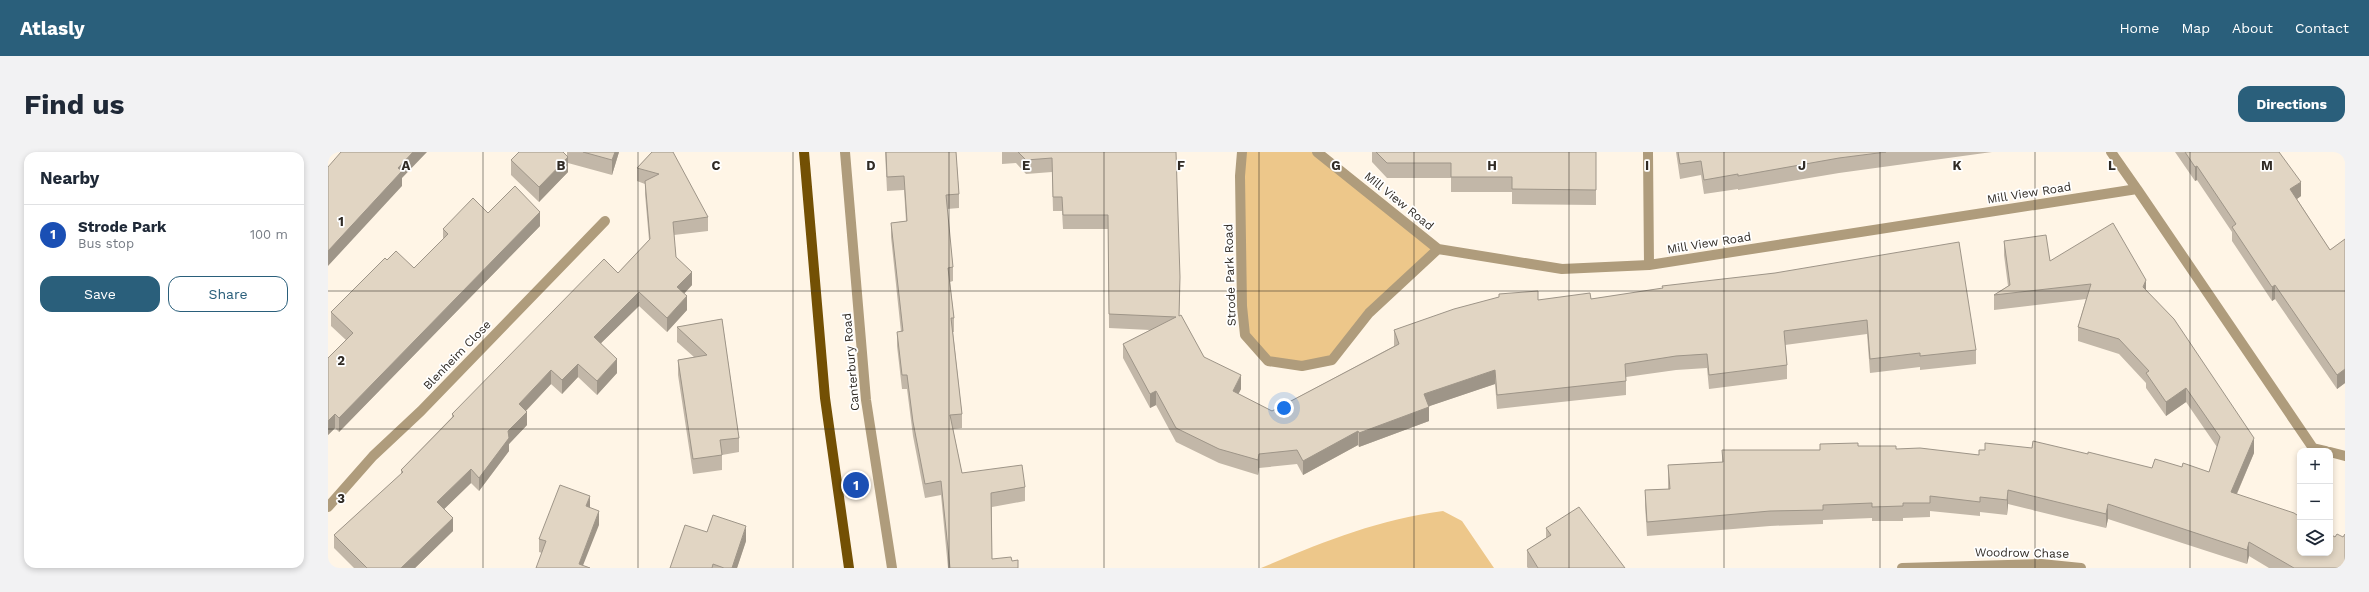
<!DOCTYPE html>
<meta charset="utf-8">
<style>
body{margin:0;font-family:"Work Sans",sans-serif;background:#f2f2f3;color:#1f2937}
.controls{position:absolute;right:12px;bottom:12px;display:grid;overflow:hidden;border-radius:8px;box-shadow:0 2px 6px #0003}
.controls button{width:36px;height:36px;display:grid;place-items:center;padding:0;border:0;border-bottom:1px solid #e0e1e3;background:#fff;color:#1f2937;font:20px sans-serif}
.you{position:absolute;left:956px;top:256px;width:14px;height:14px;margin:-10px;border:3px solid #fff;border-radius:50%;background:#1a73e8;box-shadow:0 0 0 6px #1a73e833}
.badge{display:grid;place-items:center;width:26px;height:26px;border-radius:50%;background:#2a5f7b;color:#fff;font-size:13px;font-weight:700}
.pin{position:absolute;translate:-50% -50%;border:2px solid #fff;box-shadow:0 1px 4px #0006}
.list{margin:0;padding:0;list-style:none}
h2{display:flex;justify-content:space-between;align-items:center;height:52px;margin:0;padding:0 16px;font-size:17px}
h2 small{font-size:13px;font-weight:400;color:#747a83}
.list li{display:grid;grid-template-columns:26px 1fr auto;gap:12px;align-items:center;box-sizing:border-box;height:60px;padding:0 16px;border-top:1px solid #e0e1e3}
.list b{display:block;font-size:15px;white-space:nowrap}
.list p{margin:0;font-size:13px;white-space:nowrap;color:#747a83}
.list em{font-size:13px;font-style:normal;color:#747a83}
.actions{display:flex;gap:8px;padding:12px 16px}
.actions a{flex:1;padding:9px 0;border:1px solid #2a5f7b;border-radius:12px;text-align:center;font-size:14px;color:#2a5f7b}
.actions .main{background:#2a5f7b;color:#fff}
.icon{flex:none;width:22px;height:22px;fill:none;stroke:currentColor;stroke-width:2;stroke-linecap:round;stroke-linejoin:round}
.map{position:relative;flex:none;width:2017px;height:416px;overflow:hidden;border-radius:12px}
header{display:flex;align-items:center;gap:24px;box-sizing:border-box;height:56px;padding:0 20px;background:#2a5f7b;color:#fff}
header strong{font-size:19px}
nav{display:flex;gap:22px;margin-inline-start:auto;font-size:14px}
.intro{display:flex;align-items:center;justify-content:space-between;box-sizing:border-box;height:96px;padding:0 24px}
h1{margin:0;font-size:28px}
.button{padding:10px 18px;border-radius:12px;background:#2a5f7b;color:#fff;font-size:14px;font-weight:700}
main{display:flex;gap:24px;padding:0 24px}
aside{flex:1;background:#fff;border-radius:12px;box-shadow:0 2px 6px #0003}
.map>svg:first-child{display:block}
</style>
<header>
<strong>Atlasly</strong>
<nav><a>Home</a><a>Map</a><a>About</a><a>Contact</a></nav>
</header>
<div class="intro"><h1>Find us</h1><a class="button">Directions</a></div>
<main>
<aside>
<h2>Nearby<small></small></h2>
<ul class="list">
<li><span class="badge" style="background:#1a4fb4">1</span><div><b>Strode Park</b><p>Bus stop</p></div><em>100 m</em></li>
</ul>
<div class="actions"><a class="main">Save</a><a>Share</a></div>
</aside>
<div class="map">
<svg width="2017" height="416" viewBox="0 0 2017 416">
<rect width="100%" height="100%" fill="#fff5e6"/>
<path fill="#edc78a" d="M914 0H989L1110 97 1041 161 1004 208 974 214 940 209 917 183Z
M1115 359 1134 369 1166 416H933C995 390 1048 368 1115 359Z"/>
<g fill="none" stroke-linecap="round" stroke-linejoin="round">
<path stroke="#af9c7c" stroke-width="10" d="M517 0 538 248 564 416
M914 0 912 24 914 154 917 183 940 209 974 214 1004 208 1041 161 1110 97
M989 0 1110 97 1234 117 1321 113 1809 37 1985 296 1998 299
M1320 0 1321 113
M1783 0 1809 37
M2002 300 2017 304
M0 355 45 304 93 259 277 69
M1574 416 1713 412 1753 416"/>
<path stroke="#735004" stroke-width="10" d="M476 0 497 246 521 416"/>
</g>
<path fill="#c2b7a8" d="M239 0H291L284 23 240 11V20L211 50 183 23V8L239 3Z
M324 0 380 65V79L346 83 348 105 364 133 356 142 359 158 339 180 311 154 273 191 289 221 269 243 250 225 234 242 223 232 198 259 199 273 181 292V299L151 339 143 331 116 357 125 379 87 416H26L6 396V383L73 322V318L124 265V262L290 121 321 88 317 42V32L309 29V16Z
M553 0H628L631 42V56L619 57 625 115V129L622 130 626 166V180H625L634 262V276L625 277 634 321 697 335V349L664 355V407L684 409 690 416H620L613 343 597 346 585 284 579 237H574L569 194V180H573L563 85V71L578 69 576 38 559 39 557 0Z
M674 0H848L852 139 851 164 876 205 913 237 910 242 944 259 1066 194V178L1210 148 1263 147 1447 121 1648 198V212L1592 218V215L1542 221 1539 182 1457 193 1459 213V227L1381 237 1379 216 1348 218 1298 225V243L1169 257 1167 232 1101 254V269L1031 295 1030 293 975 323 969 312 931 316 930 323 891 311 848 290 828 253 822 256 795 206V192L822 178 781 176 780 77H735L734 59H725L724 20 698 22 688 11 674 12Z
M1044 0H1268V53L1184 52V40H1123V26H1059L1044 10Z
M1348 0H1664L1511 21 1410 38V37L1376 42 1373 23 1352 27Z
M1847 0H1951L1973 44 1969 47 2002 98 2017 87V231L2009 237 1947 147 1944 149 1904 89V80L1869 28 1867 29Z
M160 61 212 74 11 280 7 276 0 283 18 188 3 174V160L59 108 86 116 115 87V77Z
M1676 89 1722 109 1818 138 1926 301 1909 342 2017 416H1941L1921 404 1919 412 1780 367 1778 376 1680 352 1679 363 1652 360V364L1602 359V365L1575 366V369H1544V366L1495 368V372L1442 374 1319 384 1317 353V338L1340 337V313L1394 310V298H1492L1530 294 1824 316 1854 315 1881 320 1889 295 1858 250 1838 264 1818 236V231L1791 202 1750 189V175L1758 147 1666 158V143L1680 134 1676 103Z
M394 167 411 286V300L394 303V318L365 322 350 223V208L366 205 349 190V175Z
M262 356 271 373 214 401 211 400V387Z
M1218 376 1297 416H1200L1199 415V398L1218 386Z
M379 380 418 389 409 416H342Z"/>
<path fill="#9e9588" d="M85 0H99L74 26V34L0 114V99L70 16Z
M287 0H291L284 23V8Z
M240 5V20L211 50V35Z
M1869 14V28L1867 29V15Z
M1973 30V44L1962 52V37Z
M212 60V74L11 280V266Z
M364 120V133L349 149V135Z
M1818 128V143L1815 135Z
M1947 133V147L1944 149V135Z
M311 140V154L266 198V185Z
M359 144V158L339 180V166Z
M289 207V221L269 243V229Z
M250 212V225L234 242V228Z
M2017 217V231L2009 237V223Z
M223 218V232L191 266V252Z
M1167 218V232L1096 256V242Z
M913 223V237L905 253V239Z
M1858 236V250L1838 264V250Z
M828 239V253L822 256V242Z
M1101 255V269L1031 295V281Z
M199 260V273L181 292V299L151 339V326L180 279Z
M7 262V276L0 283V269Z
M1030 279V293L975 323V309Z
M1926 286V301L1903 355V340Z
M931 302V316L930 323V308Z
M143 317V331L109 364V350Z
M1680 338V352L1679 363V348Z
M262 344V358L258 354Z
M1780 352V367L1778 376V362Z
M271 359V373L254 416 251 412Z
M125 366V379L87 416H73Z
M418 374V389L409 416H404Z
M1921 390V404L1919 412V398Z"/>
<path fill="#e1d5c3" stroke="#9e9588" d="M13 0H85L70 16 74 19 0 99V15Z
M191 0H235L240 5 211 35 183 8Z
M255 0H287L284 8Z
M324 0H345L380 65 345 70 348 105 364 120 349 135 359 144 339 166 311 140 266 185 289 207 269 229 250 212 234 228 223 218 191 252 199 260 180 279 181 286 151 326 143 317 109 350 125 366 73 416H39L6 383 75 320 73 318 126 264 124 262 276 107 290 121 322 87 317 29 331 22 309 16Z
M558 0H628L631 42 618 43 625 115 620 116 626 166H623L634 262 622 263 634 321 694 313 697 335 663 341 664 407 683 405 684 409 690 408V416H622L613 329 597 332 585 270 579 223H574L569 180 575 179 563 71 579 69 576 24 559 25Z
M690 0H848L852 125 851 164 853 163 876 205 913 223 905 239 944 259 1071 192 1066 178 1126 157 1171 145V142L1210 139V148L1262 141 1263 147 1335 136 1334 134 1447 121 1631 90 1648 198 1592 204V201L1542 207 1539 168 1456 179 1459 213 1381 223 1379 202 1348 204 1297 212 1298 229 1169 243 1167 218 1096 242 1101 255 1031 281 1030 279 975 309 969 298 931 302 930 308 891 297 848 276 828 239 822 242 795 192 848 165 781 162 780 63H735L734 45H725L724 6 698 8Z
M1048 0H1268V38L1184 37V25H1123V11H1059Z
M1350 0H1558L1511 6 1410 24V22L1376 28 1373 9 1352 12Z
M1857 0H1951L1973 30 1962 37 2002 98 2017 87V217L2009 223 1947 133 1944 135 1904 75 1908 72 1869 14 1867 15Z
M187 34 212 60 11 266 7 262 0 269V206L25 181 3 160 57 106 59 108 68 99 86 116 120 82 115 77 145 46 160 61Z
M1785 71 1818 128 1815 135 1846 167 1926 286 1903 340 1966 361 1972 365V401H2002V382L2007 385 2009 382 2015 385 2017 382V416H1966L1921 390 1919 398 1780 352 1778 362 1680 338 1679 348 1652 345V350L1602 344V351H1575V354L1544 355V351L1495 353V358L1442 359 1319 370 1317 338 1342 337 1340 313 1395 310 1394 298H1492V292L1530 291V294H1568V297L1592 296 1651 303V298H1657V291L1704 296 1705 289 1760 302V300L1824 316 1827 307 1854 315 1855 311 1881 320 1892 285 1858 236 1838 250 1818 221 1821 219 1791 187 1750 175 1763 132 1666 143 1682 133 1676 89 1718 83 1722 109Z
M394 167 411 286 392 288 394 303 365 307 350 208 379 203 349 175Z
M232 333 262 344 258 354 271 359 251 412 262 416H208L218 389 211 387Z
M1251 355 1297 416H1210L1199 398 1223 383 1218 376Z
M385 363 418 374 404 416H396L385 412 384 416H342L357 373 379 380Z"/>
<path fill="none" stroke="#302b25" stroke-width="1" stroke-opacity="0.55" d="M155 0V416M310 0V416M465 0V416M621 0V416M776 0V416M931 0V416M1086 0V416M1241 0V416M1396 0V416M1552 0V416M1707 0V416M1862 0V416M0 139H2017M0 277H2017"/>
<g text-anchor="middle" dominant-baseline="central" stroke-width="3.5" stroke-linejoin="round" paint-order="stroke">
<g font-size="12" fill="#302b25" stroke="#fff">
<text transform="translate(1701 41) rotate(-9)">Mill View Road</text>
<text transform="translate(1071 49) rotate(39)">Mill View Road</text>
<text transform="translate(1381 91) rotate(-9)">Mill View Road</text>
<text transform="translate(902 123) rotate(-92)">Strode Park Road</text>
<text transform="translate(129 203) rotate(-46)">Blenheim Close</text>
<text transform="translate(523 210) rotate(-95)">Canterbury Road</text>
<text transform="translate(1694 401) rotate(1)">Woodrow Chase</text>
</g>
</g>
<g font-size="13" text-anchor="middle" font-weight="bold" fill="#302b25" stroke="#fff" stroke-width="3.5" stroke-linejoin="round" paint-order="stroke">
<text x="78" y="18">A</text>
<text x="233" y="18">B</text>
<text x="388" y="18">C</text>
<text x="543" y="18">D</text>
<text x="698" y="18">E</text>
<text x="853" y="18">F</text>
<text x="1008" y="18">G</text>
<text x="1164" y="18">H</text>
<text x="1319" y="18">I</text>
<text x="1474" y="18">J</text>
<text x="1629" y="18">K</text>
<text x="1784" y="18">L</text>
<text x="1939" y="18">M</text>
<text x="13" y="74">1</text>
<text x="13" y="213">2</text>
<text x="13" y="351">3</text>
</g>
</svg>
<div class="controls">
<button>+</button>
<button>−</button>
<button><svg class="icon" aria-label="layers" viewBox="0 0 24 24"><path d="M12 4l9 5-9 5-9-5zM3 14l9 5 9-5"/></svg></button>
</div>
<div class="you"></div>
<div class="pin badge" style="left:528px;top:333px;background:#1a4fb4">1</div>
</div>
</main>
